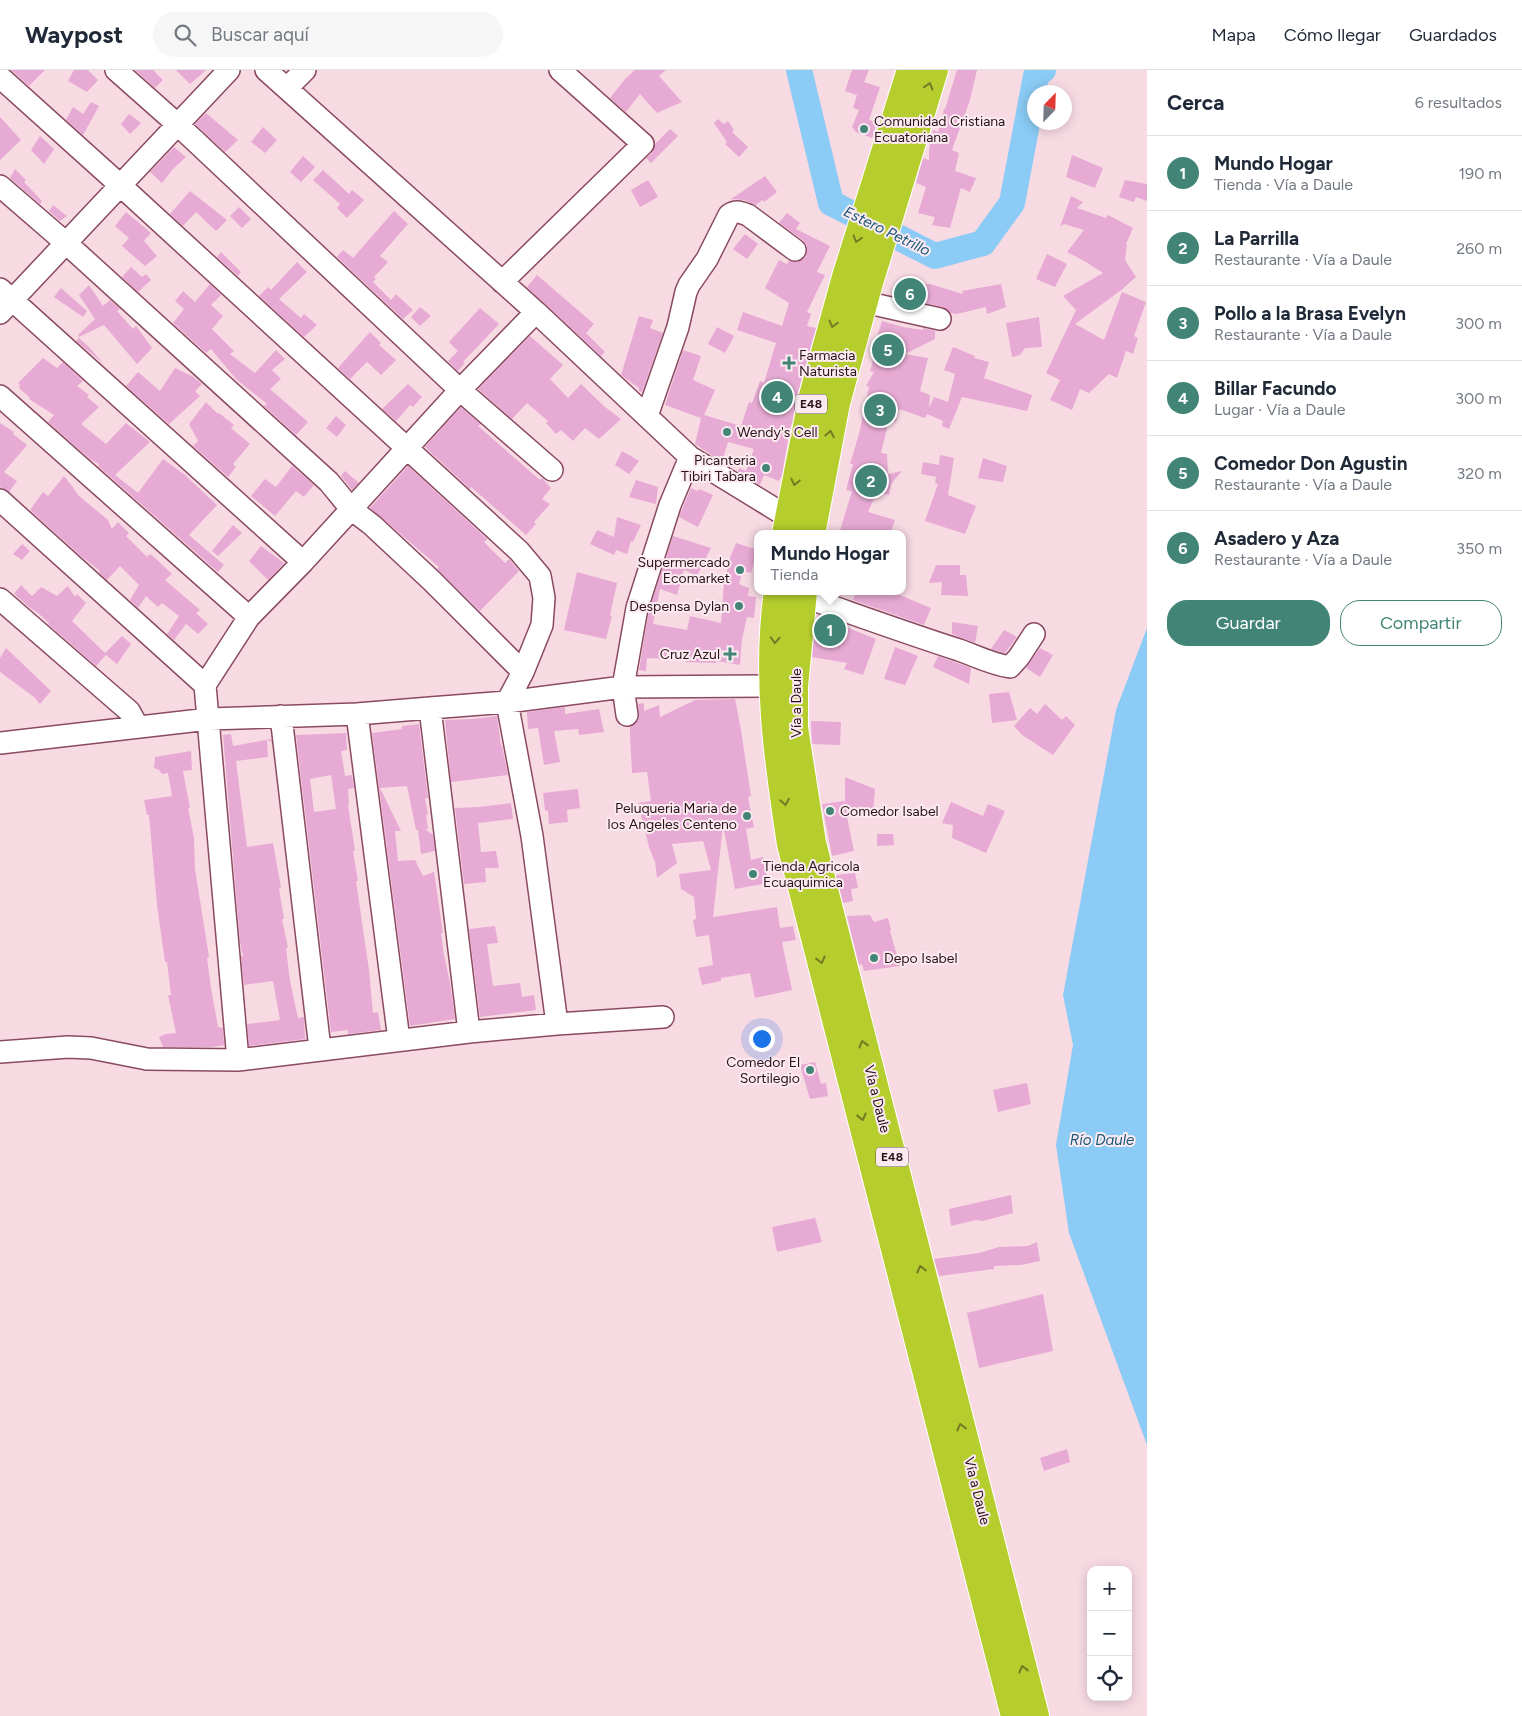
<!DOCTYPE html>
<html lang="es">
<meta charset="utf-8">
<style>
body{margin:0;font-family:Figtree,sans-serif;background:#f6f6f7;color:#1f2937}
.controls{position:absolute;right:15px;bottom:15px;display:grid;overflow:hidden;border-radius:10px;box-shadow:0 2px 12px #0003}
.controls button{width:45px;height:45px;display:grid;place-items:center;padding:0;border:0;border-bottom:1px solid #e0e1e3;background:#fff;color:#1f2937;font:25px sans-serif}
.compass{position:absolute;left:1027px;top:15px;width:45px;height:45px;border-radius:50%;background:#fff;box-shadow:0 2px 12px #0003;rotate:23deg}
.you{position:absolute;left:761px;top:968px;width:18px;height:18px;margin:-12px;border:4px solid #fff;border-radius:50%;background:#1a73e8;box-shadow:0 0 0 8px #1a73e833}
.badge{display:grid;place-items:center;width:32px;height:32px;border-radius:50%;background:#428577;color:#fff;font-size:16px;font-weight:700}
.pin{position:absolute;translate:-50% -50%;border:2px solid #fff;box-shadow:0 1px 5px #0006}
.popup{position:absolute;left:754px;top:460px;width:152px;height:65px;box-sizing:border-box;display:grid;place-content:center;border-radius:10px;background:#fff;filter:drop-shadow(0 1px 4px #0005);font-size:16px;white-space:nowrap;color:#747a83}
.popup b{font-size:19px;color:#1f2937}
.popup::after{content:'';position:absolute;left:50%;top:100%;margin-left:-10px;border:10px solid transparent;border-top-color:#fff}
.list{margin:0;padding:0;list-style:none}
h2{display:flex;justify-content:space-between;align-items:center;height:65px;margin:0;padding:0 20px;font-size:21px}
h2 small{font-size:16px;font-weight:400;color:#747a83}
.list li{display:grid;grid-template-columns:32px 1fr auto;gap:15px;align-items:center;box-sizing:border-box;height:75px;padding:0 20px;border-top:1px solid #e0e1e3}
.list b{display:block;font-size:19px;white-space:nowrap}
.list p{margin:0;font-size:16px;white-space:nowrap;color:#747a83}
.list em{font-size:16px;font-style:normal;color:#747a83}
.actions{display:flex;gap:10px;padding:15px 20px}
.actions a{flex:1;padding:11px 0;border:1px solid #428577;border-radius:20px;text-align:center;font-size:18px;color:#428577}
.actions .main{background:#428577;color:#fff}
.icon{flex:none;width:28px;height:28px;fill:none;stroke:currentColor;stroke-width:2;stroke-linecap:round;stroke-linejoin:round}
.map{position:relative;flex:none;width:1147px;height:1646px;overflow:hidden}
header{display:flex;align-items:center;gap:30px;box-sizing:border-box;height:70px;padding:0 25px;background:#fff;border-bottom:1px solid #e0e1e3}
header strong{font-size:24px}
nav{display:flex;gap:28px;margin-inline-start:auto;font-size:18px}
.search{width:350px;height:45px;background:#f6f6f7;display:flex;align-items:center;gap:12px;box-sizing:border-box;padding:0 18px;border-radius:28px;color:#747a83;font-size:19px}
main{display:flex}
aside{flex:1;background:#fff}
.map>svg:first-child{display:block}
</style>
<header>
<strong>Waypost</strong>
<div class="search"><svg class="icon" aria-label="search" viewBox="0 0 24 24"><circle cx="10" cy="10" r="6"/><path d="M15 15l6 6"/></svg>Buscar aquí</div>
<nav><a>Mapa</a><a>Cómo llegar</a><a>Guardados</a></nav>
</header>
<main>
<div class="map">
<svg width="1147" height="1646" viewBox="0 0 1147 1646">
<rect width="100%" height="100%" fill="#f8dae3"/>
<path fill="#8bcbf5" d="M1147 558V1375L1069 1163 1056 1075 1073 975 1063 925 1116 640Z"/>
<g fill="none" stroke-linecap="round" stroke-linejoin="round">
<path stroke="#8bcbf5" stroke-width="26" d="M799 0 831 133 935 186 983 173 1012 133 1036 6 1043 0"/>
</g>
<path fill="#e7aad4" fill-rule="evenodd" d="M11 0H45L29 16Z
M74 0H88L98 10 87 22 68 11Z
M135 0H153L163 10 155 18Z
M176 0H206L190 14Z
M635 0H666L659 6 682 32 657 43 640 24 626 42 610 28 625 9Z
M852 0H869L864 12 880 17 869 50 877 52 872 68 856 62 852 57 859 40 853 38 857 25 845 21Z
M957 0H977L970 30 952 80 959 83 955 101 976 108 970 122 961 118 950 158 932 155 935 147 918 143 926 117 916 113 923 88 929 90V80L933 60 938 62 944 39H945Z
M91 32 99 36 83 65 66 50 73 37 83 44Z
M206 43 238 70 225 82 195 54Z
M129 44 141 53 130 64 121 54Z
M0 47 21 70 0 90Z
M718 49 724 54 728 51 734 60 732 62 748 77 739 87 725 74 727 72 714 53Z
M263 57 277 70 265 83 251 72Z
M670 59 678 66 651 93 646 88 652 83 655 74Z
M40 66 54 79 44 94 31 80Z
M174 77 186 87 172 100 162 113 150 102Z
M1072 85 1103 98 1095 118 1066 107Z
M303 86 315 97 301 112 290 102Z
M15 99 26 110 24 112 42 131 40 134 10 108Z
M323 100 349 124 352 120 364 130 347 148 337 138 340 134 313 110Z
M765 106 777 122 764 132 762 130 756 135 744 130 731 129Z
M648 110 658 127 640 137 631 120Z
M1125 110 1147 114V131L1136 127 1134 132 1119 127Z
M190 121 227 150 216 161 196 142 183 156 170 144Z
M1071 126 1083 132 1077 138 1106 148 1108 145 1133 158 1126 174 1127 175 1125 190 1136 207 1120 221 1075 254 1104 270 1122 222 1146 232 1134 266 1138 268 1133 284 1126 281 1117 308 1109 304 1089 323 1080 319 1072 340 1050 330 1060 310 1046 303 1076 240 1063 226 1103 203 1086 192 1067 182 1084 160 1064 154 1060 157Z
M53 135 67 146 60 151 49 141Z
M239 137 251 149 242 158 230 146Z
M394 141 408 154 380 186 388 192 374 207 376 209 373 212 391 230 396 224 413 240 403 249 337 187 343 180 353 188Z
M126 142 151 163 144 171 157 186 145 196 122 176 129 168 115 156Z
M787 143 800 153 796 159 830 176 817 202 825 205 807 242 811 244 807 256 816 258 798 322 792 353 786 369 788 370 782 405 779 411 764 405 760 415 738 402 739 398 746 401 754 379 728 372 722 392 695 374 701 348 665 335 683 280 701 286 693 310 715 320 704 345 741 356 749 332 752 333 760 311 764 313 776 273 737 260 743 242 782 256 789 233 765 218 779 190 787 194 789 190 794 192H799L805 188 807 182V176L803 170 779 153Z
M745 164 758 174 747 189 733 179Z
M221 182 241 202 238 206 217 187Z
M1047 184 1067 194 1055 217 1036 209Z
M297 192 307 202 279 229 301 248 304 244 317 255 304 267 259 226 268 217 271 220Z
M131 197 142 207 146 204 151 210 138 222 122 207Z
M537 205 594 254 586 263 605 282 601 286 527 217Z
M898 213 930 214 963 224 962 221 1001 214 1006 237 987 244 986 237 957 244 950 243 943 237 895 226Z
M210 214 221 225 211 235 223 246 212 259 234 281 230 284 255 303 276 280 285 289 272 300 281 309 270 319 308 352 296 365 264 336 267 334 236 309 211 279 206 283 173 253 184 239 175 231 183 221 195 232Z
M89 215 103 236 110 230 120 239 117 241 133 259 136 256 152 278 137 294 104 255 79 267 78 265 95 249 79 225Z
M61 218 87 241 83 247 54 227Z
M420 237 431 246 420 256 411 247Z
M480 238 499 254 463 292 465 293 458 301 448 291 458 281 449 272Z
M639 246 653 250 650 258 663 263 642 322 639 321V318L621 305Z
M1039 247 1042 277 1025 278 1020 285 1012 287 1006 253Z
M882 251 903 257 923 260V258L935 261V269L905 284 928 288 920 321 930 325 929 338 934 327 948 332 955 304 944 300 953 277 975 286 974 288 989 292 984 308 1032 325 1027 341 962 327 949 359 942 356 943 351 927 344 925 348 899 339 896 352 891 351 890 354H888L881 383 887 384 888 404 902 401 891 414 889 425 877 422 868 442 895 450 890 464H839L852 421 846 420 853 394H850L859 364 869 317 866 316 874 302 870 301 875 283H872Z
M717 257 734 266 725 283 708 274Z
M370 262 381 273 379 275 396 290 381 305 367 292 350 309 338 298Z
M530 266 563 295 550 309 568 328 581 314 605 337 621 349 599 369 585 358 573 371 561 360 556 364 546 353 548 351 527 333 512 349 478 319Z
M79 268 89 277 103 293 76 271Z
M43 288 57 298 63 292 83 311 77 316 89 325 87 327 99 337 81 354 106 374 126 353 150 372 115 405 138 423 163 389 185 405 217 435 189 465 224 495 218 502 98 396 99 394 90 389 48 352 54 345 29 329 30 328 19 318 20 315 18 313Z
M175 298 192 306 202 314 195 321 200 326 169 354 126 316 138 302 160 321Z
M408 314 422 327 413 337 410 335 396 351 382 339Z
M206 332 218 344 219 343 234 355 231 358 250 374 233 394 236 397 228 407 193 376 198 371 189 354Z
M461 337 481 354 478 356 540 410 542 408 551 418 542 429 550 434 534 452 536 454 526 465 471 417 470 419 425 377Z
M336 346 346 355 337 367 326 358Z
M0 353 14 362 13 364 27 375 4 402 17 411 9 422 0 417Z
M622 381 639 391 629 404 615 395Z
M940 385 954 388 948 425 976 436 965 464 925 451 938 414 935 413 936 407 921 404 923 392 939 395Z
M983 388 1007 396 1003 412 978 408Z
M292 396 314 415 304 427 296 421 275 446 251 426 265 409 276 417Z
M408 396 487 469 484 472 505 493 509 489 519 501 480 541 437 499 439 497 370 438Z
M345 401 359 413 352 420 341 406Z
M64 406 72 416 79 426 108 450 112 459 118 452 129 463 126 466 147 487 150 484 153 486 172 504 165 510 200 540 196 543 208 554 198 564 186 554 174 570 167 564 179 546 162 533 158 537 146 526 138 538 130 530 139 515 120 496 107 510 99 503 100 501 81 486 30 440 43 422 48 426Z
M636 410 658 417 656 434 629 427Z
M691 418 698 421 699 419 713 425 698 457 679 447Z
M617 447 641 455 633 472 631 471 627 484 616 480 614 485 590 474 597 460 614 467Z
M233 455 242 463 218 486 212 481Z
M673 466 711 478 697 506 684 500 677 525 660 519 653 554 687 560 690 546 721 553 724 512 730 488 736 473 758 480 751 503 743 501 739 514 749 518 748 526 756 527 754 548 747 547 742 569 740 595 716 591V593L685 592 686 590 647 588 646 601 639 600 649 541Z
M22 474 30 481 22 490 13 484Z
M261 476 284 493 268 510 249 491Z
M936 495H960V505H966L968 526 941 525 942 512 929 513Z
M577 502 617 513 610 545 612 546 606 569 564 560Z
M21 515 32 526 41 517 57 526 68 516 75 527 77 524 86 533 72 551 105 583 122 566 131 574 117 594 106 585 96 596 48 554 49 553 38 543 29 537 14 524Z
M856 521H890L931 538 924 555 853 530Z
M818 545 847 555 846 557 876 569 863 605 844 599 847 593 812 587 816 550Z
M952 552 978 556 975 573 952 564Z
M1004 560 1017 567 1005 583 991 579Z
M895 577 918 586 905 615 884 609Z
M6 578 51 621 40 634 34 627 0 602V588Z
M1040 578 1053 585 1040 607 1026 598Z
M938 586 971 598 969 614 933 597Z
M1009 622 1017 650 992 653 989 624Z
M735 629 741 660 751 726 748 727 754 757 746 759 751 790 763 787 768 813 735 819 723 755 713 847 777 837 780 858 793 856 796 870 782 872 792 920 755 928 750 903 721 908V911L702 915 698 898 713 895 709 865 696 867 693 850 696 849 694 827 681 819 679 804 711 800 703 771 672 774 677 793 657 808 655 792 649 777 638 733 651 731 647 702 632 703 630 665V657L635 654 639 649 638 634 644 633V641L659 635 660 647 695 630Z
M1045 634 1062 650 1066 646 1075 655 1053 685 1022 665 1014 656 1030 638 1037 644Z
M565 637V644L599 639 604 662 579 665 578 659 554 661 560 692 544 695 538 658 528 659 527 642Z
M497 646 501 676H502L508 705 451 712 445 650 473 649Z
M811 651 841 652 840 675 812 674Z
M419 654 428 728H425L428 744 426 745 428 759H425L433 765 435 781 421 784 418 760H416L407 716 380 718 401 761H395L398 791 415 790 423 806 434 802 443 863H441L444 885 450 913 455 949 410 956 372 663 402 659V656Z
M346 663 347 680 341 681 345 706 352 705 354 718 348 719 349 735H348L355 781H353L358 811H356L369 900 373 943 378 942 381 960 348 964V960L331 962 296 665ZM331 705 336 739 314 742 310 709Z
M231 664 233 676 271 669 272 673 267 669 268 687 236 691 247 777 273 773 281 818H279L284 849H282L288 878H286L290 911 298 948 304 947 305 969 249 976 247 954 280 950 273 911 244 915 241 886H243L240 872 223 665Z
M191 681 192 700 183 701 190 738H188L194 768 195 799 209 887 207 888 211 918 218 957 223 958 224 975 212 977H163L159 967 166 964 176 963 168 925H171L167 892H165L157 835 149 745H147L144 730 172 726 168 703 162 704 159 700 154 698 155 687Z
M845 707 875 719 873 742 849 738 850 747H847L854 781 832 786 822 734 845 731Z
M578 719 580 738 567 740 568 752 549 754 548 741 545 740 543 723Z
M951 732 983 746 988 734 1005 741 986 783 952 768 953 755 942 753Z
M511 733 513 749 478 753 481 782 496 781 499 798H485L486 812 464 814 455 738 479 737Z
M877 764H893L894 775 877 776Z
M855 803 858 818 851 819 853 831 843 833 836 805Z
M870 845 874 852 888 848 891 860 890 861 900 896 864 901 862 894 859 895 847 846Z
M495 856 498 873 487 874 493 916 520 913 522 927 534 925 536 940 480 947 469 859Z
M815 992 821 1014 826 1013 828 1026 810 1029 800 995Z
M1027 1013 1031 1034 998 1042 993 1020Z
M1011 1125 1013 1143 983 1151 976 1150 951 1156 949 1139Z
M815 1148 822 1172 777 1182 772 1157Z
M1037 1172 1040 1191 1021 1195 994 1196V1199L939 1206 934 1189 979 1183 999 1177 1028 1176Z
M1043 1224 1053 1281 979 1298 967 1243Z
M1067 1379 1070 1392 1044 1401 1040 1388Z"/>
<g fill="none" stroke-linecap="round" stroke-linejoin="round">
<g stroke="#8a4a61" stroke-width="24">
<path id="minor" d="M116 0 177 54 460 320 552 400
M266 0 536 242 690 387 788 447
M0 7 120 115 519 481 540 506 544 528 542 555 523 602 507 632 532 766 557 954
M287 18 305 0
M0 116 66 173 329 412 351 439 372 455 432 511 523 602
M502 212 643 74 560 0
M0 219 303 492
M864 232 940 249
M0 243 229 0
M0 326 249 547
M647 346 678 257 686 222 689 215 707 189 729 145C736 140 740 142 748 145L795 180
M0 430 205 615
M802 526C854 544 906 563 959 580 976 586 991 594 1010 597L1019 587 1034 564
M0 529 114 628 129 641 138 657
M430 638 469 962
M357 644 399 970
M627 645 623 617 637 538 670 435 690 387
M281 646 320 979
M0 673 209 649 357 644 430 638 507 632 623 617 772 616
M0 982 68 977 91 978 147 989 238 990 469 962 557 954 663 947
M238 990 205 615 249 547 303 492 460 320 536 242"/>
</g>
<g stroke="#fff" stroke-width="30">
<path id="highway" d="M786 464 813 326 846 207 911 0
M811 464 836 333 868 216 934 0
M778 521C766 606 778 690 791 774L1015 1646
M803 521 794 617V658L812 773 1035 1646"/>
</g>
<use href="#minor" stroke="#fff" stroke-width="21"/>
<use href="#highway" stroke="#b5ce2d" stroke-width="28"/>
</g>
<defs><path id="oneway-chevron" d="M-2-3.5L2.5 0L-2 3.5" fill="none" stroke-width="1.6" stroke-linecap="round" stroke-linejoin="round" transform="scale(1.25)"/></defs>
<g stroke="#777924">
<use href="#oneway-chevron" transform="translate(929 16) rotate(-73)"/>
<use href="#oneway-chevron" transform="translate(857 169) rotate(107)"/>
<use href="#oneway-chevron" transform="translate(833 254) rotate(105)"/>
<use href="#oneway-chevron" transform="translate(830 364) rotate(-79)"/>
<use href="#oneway-chevron" transform="translate(795 412) rotate(102)"/>
<use href="#oneway-chevron" transform="translate(775 570) rotate(93)"/>
<use href="#oneway-chevron" transform="translate(785 732) rotate(81)"/>
<use href="#oneway-chevron" transform="translate(821 890) rotate(76)"/>
<use href="#oneway-chevron" transform="translate(863 974) rotate(-104)"/>
<use href="#oneway-chevron" transform="translate(862 1047) rotate(76)"/>
<use href="#oneway-chevron" transform="translate(921 1199) rotate(-104)"/>
<use href="#oneway-chevron" transform="translate(961 1357) rotate(-104)"/>
<use href="#oneway-chevron" transform="translate(1023 1599) rotate(-104)"/>
</g>
<g fill="#428577" stroke="#fbebf0" stroke-width="2">
<circle cx="864" cy="59" r="5"/>
<path d="M786.5 285.5h5v5h5v5h-5v5h-5v-5h-5v-5h5z"/>
<circle cx="727" cy="362" r="5"/>
<circle cx="766" cy="398" r="5"/>
<circle cx="740" cy="500" r="5"/>
<circle cx="739" cy="536" r="5"/>
<path d="M727.5 576.5h5v5h5v5h-5v5h-5v-5h-5v-5h5z"/>
<circle cx="830" cy="741" r="5"/>
<circle cx="747" cy="746" r="5"/>
<circle cx="753" cy="804" r="5"/>
<circle cx="874" cy="888" r="5"/>
<circle cx="810" cy="1000" r="5"/>
</g>
<g text-anchor="middle" dominant-baseline="central" stroke-width="4" stroke-linejoin="round" paint-order="stroke">
<g fill="#fbebf0" stroke="#69525a" stroke-width="1">
<rect x="795" y="324.5" width="32" height="19" rx="4"/>
<rect x="876" y="1077.5" width="32" height="19" rx="4"/>
</g>
<g font-size="12" font-weight="bold" fill="#2b111a">
<text x="811" y="334">E48</text>
<text x="892" y="1087">E48</text>
</g>
<g font-size="14" fill="#2b111a" stroke="#fbebf0" text-anchor="start">
<text x="874" y="51">Comunidad Cristiana<tspan x="874" dy="16">Ecuatoriana</tspan></text>
<text x="799" y="285">Farmacia<tspan x="799" dy="16">Naturista</tspan></text>
<text x="737" y="362">Wendy's Cell</text>
<text x="756" y="390" text-anchor="end">Picanteria<tspan x="756" dy="16">Tibiri Tabara</tspan></text>
<text x="730" y="492" text-anchor="end">Supermercado<tspan x="730" dy="16">Ecomarket</tspan></text>
<text x="729" y="536" text-anchor="end">Despensa Dylan</text>
<text x="720" y="584" text-anchor="end">Cruz Azul</text>
<text x="737" y="738" text-anchor="end">Peluqueria Maria de<tspan x="737" dy="16">los Angeles Centeno</tspan></text>
<text x="840" y="741">Comedor Isabel</text>
<text x="763" y="796">Tienda Agricola<tspan x="763" dy="16">Ecuaquimica</tspan></text>
<text x="884" y="888">Depo Isabel</text>
<text x="800" y="992" text-anchor="end">Comedor El<tspan x="800" dy="16">Sortilegio</tspan></text>
</g>
<g font-size="14" fill="#2b111a" stroke="#fbebf0">
<text transform="translate(796 633) rotate(-90)">Vía a Daule</text>
<text transform="translate(877 1029) rotate(76)">Vía a Daule</text>
<text transform="translate(977 1421) rotate(76)">Vía a Daule</text>
</g>
<g font-size="15" font-style="italic" fill="#18577a" stroke="#fbebf0">
<text transform="translate(887 161) rotate(26)">Estero Petrillo</text>
<text x="1102" y="1070">Río Daule</text>
</g>
</g>
</svg>
<div class="controls">
<button>+</button>
<button>−</button>
<button><svg class="icon" aria-label="locate" viewBox="0 0 24 24"><circle cx="12" cy="12" r="6"/><path d="M12 2v4M12 18v4M2 12h4M18 12h4"/></svg></button>
</div>
<svg class="compass" viewBox="-18 -18 36 36"><path d="M0-13l5 13h-10z" fill="#e53935"/><path d="M0 13l5-13h-10z" fill="#747a83"/></svg>
<div class="you"></div>
<div class="pin badge" style="left:830px;top:560px">1</div>
<div class="popup"><b>Mundo Hogar</b>Tienda</div>
<div class="pin badge" style="left:871px;top:411px">2</div>
<div class="pin badge" style="left:880px;top:340px">3</div>
<div class="pin badge" style="left:777px;top:327px">4</div>
<div class="pin badge" style="left:888px;top:280px">5</div>
<div class="pin badge" style="left:910px;top:224px">6</div>
</div>
<aside>
<h2>Cerca<small>6 resultados</small></h2>
<ul class="list">
<li><span class="badge">1</span><div><b>Mundo Hogar</b><p>Tienda · Vía a Daule</p></div><em>190 m</em></li>
<li><span class="badge">2</span><div><b>La Parrilla</b><p>Restaurante · Vía a Daule</p></div><em>260 m</em></li>
<li><span class="badge">3</span><div><b>Pollo a la Brasa Evelyn</b><p>Restaurante · Vía a Daule</p></div><em>300 m</em></li>
<li><span class="badge">4</span><div><b>Billar Facundo</b><p>Lugar · Vía a Daule</p></div><em>300 m</em></li>
<li><span class="badge">5</span><div><b>Comedor Don Agustin</b><p>Restaurante · Vía a Daule</p></div><em>320 m</em></li>
<li><span class="badge">6</span><div><b>Asadero y Aza</b><p>Restaurante · Vía a Daule</p></div><em>350 m</em></li>
</ul>
<div class="actions"><a class="main">Guardar</a><a>Compartir</a></div>
</aside>
</main>
